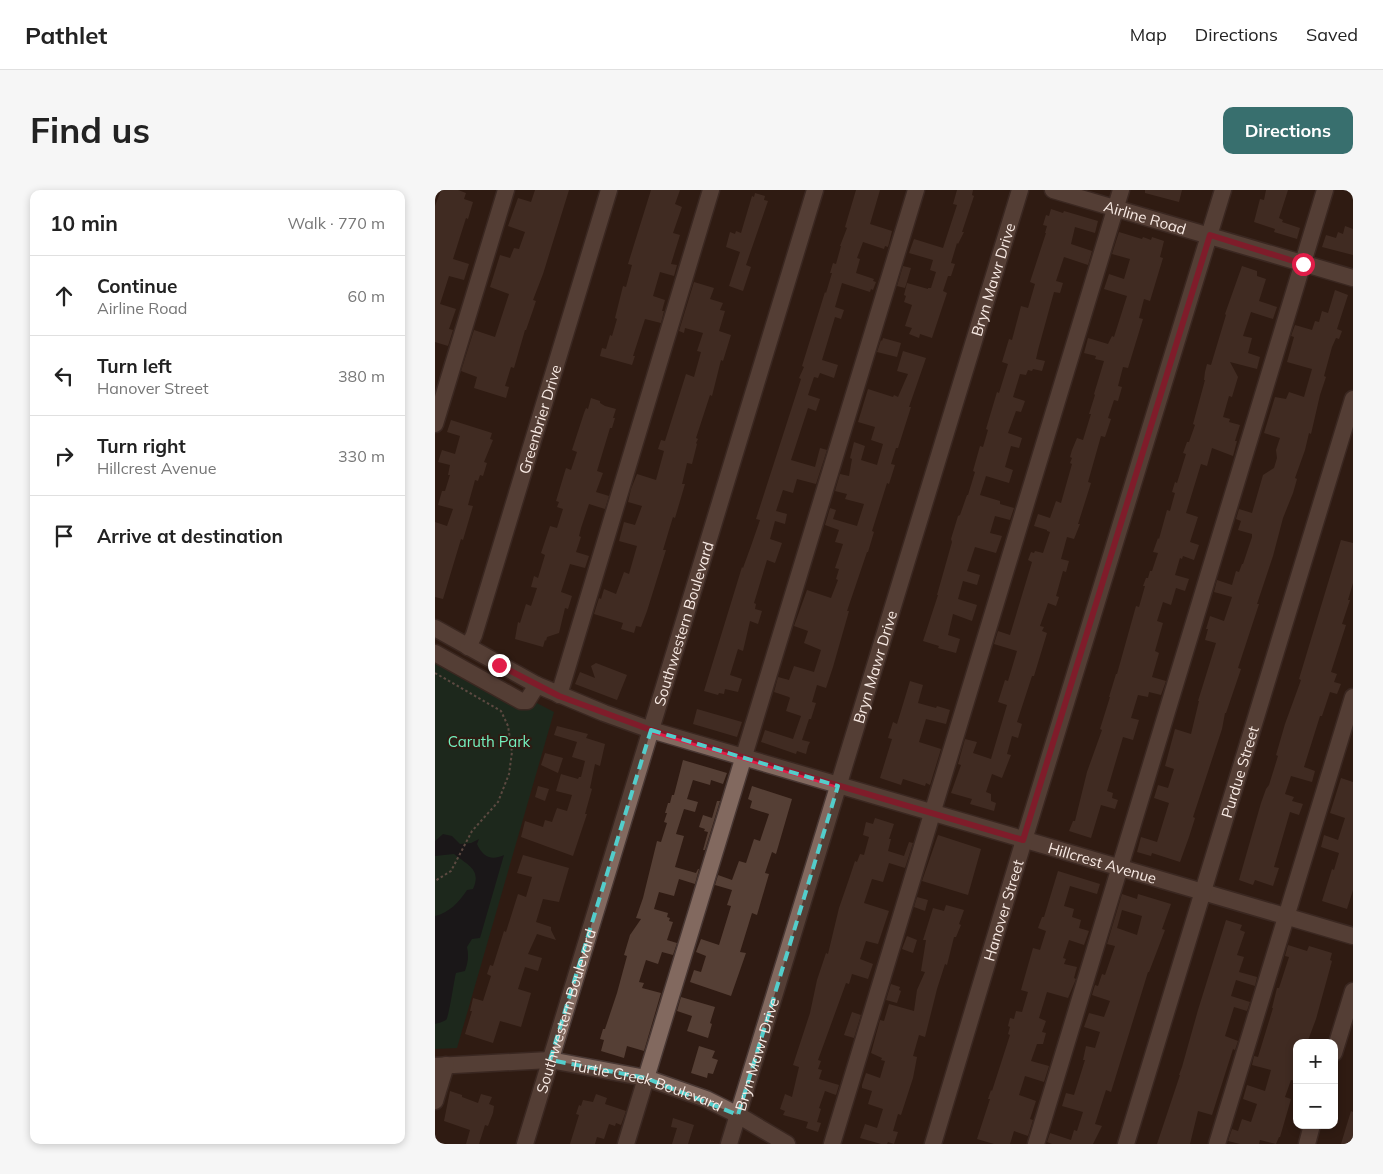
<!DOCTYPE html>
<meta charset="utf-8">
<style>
body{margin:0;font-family:Mulish,sans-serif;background:#f6f6f6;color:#222}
.controls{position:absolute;right:15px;bottom:15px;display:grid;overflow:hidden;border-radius:10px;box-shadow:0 2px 8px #0003}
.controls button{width:45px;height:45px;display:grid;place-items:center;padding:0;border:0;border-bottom:1px solid #e0e0e0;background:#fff;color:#222;font:25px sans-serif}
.stop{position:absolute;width:15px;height:15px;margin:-11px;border:4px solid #e11d48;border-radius:50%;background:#fff}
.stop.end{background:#e11d48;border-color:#fff;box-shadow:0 1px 5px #0008}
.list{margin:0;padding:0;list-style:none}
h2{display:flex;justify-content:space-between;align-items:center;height:65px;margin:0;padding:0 20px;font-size:21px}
h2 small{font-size:16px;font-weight:400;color:#767676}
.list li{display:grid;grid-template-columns:32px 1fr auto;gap:15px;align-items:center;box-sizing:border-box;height:80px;padding:0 20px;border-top:1px solid #e0e0e0}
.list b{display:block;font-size:19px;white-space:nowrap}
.list p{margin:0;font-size:16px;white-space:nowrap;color:#767676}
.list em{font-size:16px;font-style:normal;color:#767676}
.icon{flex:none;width:28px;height:28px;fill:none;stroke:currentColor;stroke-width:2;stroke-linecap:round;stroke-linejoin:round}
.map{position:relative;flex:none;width:918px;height:954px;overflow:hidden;border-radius:10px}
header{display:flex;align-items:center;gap:30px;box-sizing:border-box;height:70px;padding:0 25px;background:#fff;border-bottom:1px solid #e0e0e0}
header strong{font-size:24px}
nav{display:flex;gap:28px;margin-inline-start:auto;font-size:18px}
.intro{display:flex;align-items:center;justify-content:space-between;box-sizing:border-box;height:120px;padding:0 30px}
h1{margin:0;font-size:35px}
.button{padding:12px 22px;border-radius:10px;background:#386f6e;color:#fff;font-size:18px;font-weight:700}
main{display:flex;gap:30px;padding:0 30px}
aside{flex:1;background:#fff;border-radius:10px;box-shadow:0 2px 8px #0003}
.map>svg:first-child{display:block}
</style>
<header>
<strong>Pathlet</strong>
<nav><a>Map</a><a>Directions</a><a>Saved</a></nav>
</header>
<div class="intro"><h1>Find us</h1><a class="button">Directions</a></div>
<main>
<aside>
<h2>10 min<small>Walk · 770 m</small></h2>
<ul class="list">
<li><svg class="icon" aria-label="ahead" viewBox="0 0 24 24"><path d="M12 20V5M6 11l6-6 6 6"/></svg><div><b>Continue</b><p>Airline Road</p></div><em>60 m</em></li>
<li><svg class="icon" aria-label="left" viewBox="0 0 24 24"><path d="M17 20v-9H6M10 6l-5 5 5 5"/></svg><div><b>Turn left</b><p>Hanover Street</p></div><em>380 m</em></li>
<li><svg class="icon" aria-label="right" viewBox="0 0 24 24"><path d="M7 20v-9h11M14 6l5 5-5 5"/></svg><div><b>Turn right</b><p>Hillcrest Avenue</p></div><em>330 m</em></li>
<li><svg class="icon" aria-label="arrive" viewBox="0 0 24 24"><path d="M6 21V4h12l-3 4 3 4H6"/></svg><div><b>Arrive at destination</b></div></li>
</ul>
</aside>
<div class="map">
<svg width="918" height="954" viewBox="0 0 918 954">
<rect width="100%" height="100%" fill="#2f1b13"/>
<path fill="#073928" d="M0 460 119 522 22 858 0 859Z"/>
<path fill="#001220" d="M8 644 17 646 25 654 36 653 44 649 42 654C48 667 56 671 69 665L45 748 37 749 32 757C34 765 33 773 30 781L21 783C19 790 14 828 11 830 8 832 3 833 0 834V726C14 723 24 712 32 700L38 699C47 679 32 675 19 664L0 666V651Z"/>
<path fill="#553f35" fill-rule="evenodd" d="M6 0H23L31 3 29 9 38 12 33 29 31 28 18 69 34 74 29 90 14 86 5 114 21 119 14 139 18 140 13 156 0 152V16Z
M100 0H134L108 84 98 110 101 111 98 120 91 140H90L79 178 76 177 70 196 74 197 71 208 39 198 42 187 26 181 39 140 60 147 74 104 55 97 65 65 75 68 79 58 84 59 90 42 73 36 83 8 96 12Z
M216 0H245L240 14 247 17 238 43 245 45 236 74 242 75 239 86 225 82 218 106 230 110 227 121H229L226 133 210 129 198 166H200L197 175 165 166 167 158 171 159 175 145 177 146 182 129 180 128 188 96 191 97 197 75 193 74Z
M421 0H445L435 34 457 41 453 57 450 56 449 59 428 52 422 68 425 69 421 83 439 89 438 91 441 92 438 100 436 99 435 102 407 93 400 117 409 120 406 129 400 127 387 170 403 175 399 188 385 183 383 188 379 187 373 205 385 209 381 221 373 218 356 270 380 277 385 258 392 260 381 294 362 289 358 303 348 300 341 321 352 324 350 334 340 331 335 349 347 353 340 373 332 370 319 413 321 414 320 419 327 421 323 434 315 431 308 461 303 459 295 485 307 489 303 502 290 499 289 504 284 503 283 505 269 501 307 377 308 378 316 356 325 330 321 329 366 189 364 188 369 177 367 176 390 102 391 103 397 83H395L398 73 401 74 406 56H405L412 38 410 37Z
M522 0H538L537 5 539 6 527 42H529L523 54 522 53 516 73 520 74 516 86H513L508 101 512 103 497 148 485 144 484 148 474 144 477 138 470 136 477 115 469 112 471 106 469 105 472 93 493 99V98H496L501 82 495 80 498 70 474 63 479 49 508 58 522 15 518 14Z
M710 0H747L744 12 710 3Z
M831 0H853L844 28 848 30 847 32 865 38 862 49 839 42 840 39 819 32 825 9 829 10Z
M320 3 330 6 329 10 333 11 311 75 316 77 308 101 294 96 305 62 291 57 295 42 300 44 301 41 306 43 317 6 319 7Z
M616 19 628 23 629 21 663 31 660 43 640 37 636 54 657 61 653 75 629 67 621 91 628 93 625 103 619 102 603 160 601 169 610 171 607 181 598 179 597 181 593 180 591 185 585 184 578 207 590 211 586 222 581 221 573 243 587 248 584 258 576 256 570 277 578 280 574 293 551 286 545 305 565 311V314L579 318 575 330 560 326 555 343 567 346 561 363 540 357 532 381 545 385 542 395 528 391 523 409 542 415 537 431 518 424 513 445 525 449 521 463 503 458 504 456 488 451 503 405H502L517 352 516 349 523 326 525 325 532 305H533L540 282 538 281 545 256 548 257 553 240 551 239 562 202 564 203 573 174 567 172 574 149 577 150 586 116 593 118 600 94 595 92 611 43H610L612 36 608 35 611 25 614 26Z
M910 36 918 39V65L887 57 891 45 901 48 903 42 908 44Z
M684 42 707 49 708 47 716 50 717 47 729 51 725 67 728 68 715 111 709 109 704 128 708 129 693 178 688 177 683 196 687 197 683 211 679 210 673 228 676 229 670 247 666 246 653 292 656 293 643 334H645L639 349 632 347 626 369 634 371 631 382 628 381 621 406 624 407 621 416 613 413 605 436 609 437 607 441 612 443 599 486H597L582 532 587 534 583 548 577 546 572 564 576 565 567 588 557 584 551 602 556 604V611L561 613 559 621 535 614 537 609 516 603 526 575 523 574 530 549 542 552 538 563 556 569 572 515 563 512 570 490 573 491 582 461 559 454 563 441 575 445 597 372 593 370 596 362 599 363 600 361 608 363 615 342 612 341V340L599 336 603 324 615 328 621 311 626 313 637 274 635 273 637 268 635 267 637 260 642 248 648 250 656 224H654L660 205 659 204 669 171 660 169 661 166 649 163 653 148 673 154 677 146 679 147 692 106 669 99 674 84 689 89 695 69 677 64Z
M468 76 476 78 470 98 462 96Z
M807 76 822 81V86L831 89 824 111 842 117 838 129 816 122 808 146 817 148 813 163 825 167 822 179 795 172 803 187 797 207 794 206 788 227 795 229 794 232 805 235 800 251H802L798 266 777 258 772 276 766 274 751 323 763 327 755 352 764 355 759 370 748 366 747 369 745 368 740 385 754 389 750 401 741 398 736 415 728 412 722 431 728 433 720 461 724 463 717 487 731 491 726 505 714 502 713 507 703 505 696 528 704 530 698 550 688 547 672 601 678 603 677 608 683 610 680 619 666 615 656 648 634 641 638 631H640L652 582 667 540 665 539 675 507H674L681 484H682L701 416 704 417 710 396H708L711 388H713L715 381H717L723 363 718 362 723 348 724 349 732 320 735 321 740 303 737 302 740 292 742 293 751 264 748 263 752 252H754L760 235 758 234 770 190H769L770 182 772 174 776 175 791 125 790 124Z
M259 92 279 98 275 109 288 113 285 120 290 121 284 141 296 145 288 171 286 170 277 206 275 205 261 248 263 249 261 253 262 254 257 274 252 273 247 294H250L240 328 238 327 234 340 228 360H231L212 421 206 437 201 436 199 443 186 439 188 433 159 424 164 408 166 409 169 399 181 404 189 382 194 384 202 356 184 351 189 332 200 335 207 316 193 312 196 299 202 284 221 290 229 261 223 259 226 250 230 251 251 184 259 187 266 162 262 161 268 143 250 138 249 143 244 141Z
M900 100 913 105 902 139 907 141 904 149 901 148 897 157 889 186 891 187 885 205 876 244 874 243 870 260 860 288 862 289 858 303 848 328 838 366 822 414H824L803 478 806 479 791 523H790L787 539 758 627 760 628 754 647 745 672 717 663 716 666 702 662 706 647 722 652 734 613 719 608 723 595 733 598 739 579 730 576 740 539 756 544 764 511H763L781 453 770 450 773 439H771L775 426 789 431 797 407 779 402 782 390 797 395 801 381 804 382 807 374H808L817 347V344L803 340 806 331 801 329 804 319 817 323 828 285 839 278 842 268 841 260 845 248 829 243 840 207 851 209 854 202 869 207 877 179 852 172 859 147 856 146 860 135 877 140 880 131 884 132 887 121 893 123Z
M448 148 466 153 462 167 442 162 446 150 447 151Z
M468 161 491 168 474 217H476L463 258H461L456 274 460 275 454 294 452 293 437 341 439 342 433 362H432L412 421H414L398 477 391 498 382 495 377 512 381 513 376 529H374L367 550 375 552 373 556 371 564 362 561 361 564 326 552 330 540 358 549 366 526 351 521 355 508 354 507 339 502 343 487 354 490 359 476 379 482 386 460 369 453 373 441 359 436 372 400 396 408 403 390 401 389 404 379 400 378 408 354 400 352 404 340 390 335 395 318 401 320 398 329 422 336 429 314 410 309 412 304 400 301 405 284 414 286 417 269 415 268 419 252 430 256 426 270 442 275 448 254 436 250 440 237 423 232 433 199 458 207 459 205 463 207 473 184 462 181Z
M156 208 165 211V213L170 216 181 219 178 228H180L177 238H175L162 281 168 283 161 302 174 306 170 319 154 314 146 338 144 346 146 347 141 362 154 366 150 378 135 374 126 402 137 406 133 419 130 418 124 443 112 447 111 451 110 450 108 457 80 449 83 432 85 433 91 414 96 416 102 398 96 397 99 386 103 388 110 365 106 363 115 336 122 338 128 319 122 317 124 312 121 311 131 278 136 280 142 262 137 260 149 223 151 218 153 219Z
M16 230 57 243 55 249 58 250 49 272 52 273 48 286 45 285 43 291 40 290 33 315 38 316 28 350 26 349 8 409 0 407V332L12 336 18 319 3 315 7 301H10L15 285H13L15 275 3 272 7 260 20 264 25 246 12 242Z
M906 350 918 353V393L913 410H915L907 434 911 435 896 482 902 484 899 492 906 494 902 504 895 502 887 526H885L869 577 880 581 877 592 856 586 850 604 859 607 857 611 868 614 864 625 855 622 839 677 844 678 838 696 820 690 818 695 804 690 826 613 831 599 834 595 843 566 841 565 850 534 866 490 864 489Z
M161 473 192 485 182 510 140 494 145 482 160 488 156 476Z
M475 491 488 495 483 513 501 518 502 516 515 520 511 534 491 529 484 552 506 559 495 595 491 593 490 596 468 589 466 595 445 588 457 549 453 548 458 532 462 534Z
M262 519 307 532 302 547 258 534Z
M122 536 153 544 151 548 170 554 165 576 160 574 155 598 157 599 150 624H152L138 666 86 647 90 631 108 637 110 630 117 632 122 618 132 621 137 605 121 601 126 584 143 589 144 587H146L150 571 137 567 142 552 119 545Z
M110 563 128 568 123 583 106 575Z
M248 570 292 583 288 594 276 590 275 595 258 590 252 609 263 612 260 622 249 619 241 644 249 646 240 677 261 683 263 679H264L260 694 244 689 239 706 224 702 219 719 233 723 232 727 235 728 234 731 238 732 232 750 242 753 238 765 227 762 223 774 211 770 204 792 209 793 207 798 226 803 209 861 192 856 189 868 166 861 169 850 165 849 168 839H170L182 803 192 766 189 765 195 745 206 729 201 728 208 708 222 651 226 652 232 633 229 632 232 623H230L233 613H235L237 605H239Z
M906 588 918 592V700L912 719 887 711 897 679 899 680 904 663 886 657 889 645 903 650 910 628 895 623Z
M103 596 114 599 110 611 100 607Z
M317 596 357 609 341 664 337 662 330 683 334 684 322 725 317 723 305 762 311 763 296 806 255 792 259 780 266 782 271 766 261 762 266 749 284 755 296 716 292 715 297 700 280 695 283 685 297 690 304 671 311 673 319 649 325 651 334 624 315 618 317 611 313 609Z
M282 611H285L270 660H268L273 642 269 641 270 639 264 637 268 625 277 628Z
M440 628 459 634 454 649H456L453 661 469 666 474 652 478 653 470 678 454 673 448 692 437 689 429 713 454 721 443 754 431 751 425 769 438 774 433 789 417 784 414 794 411 793 383 870 386 871 383 879 387 880 384 889 404 895 401 905 390 901 384 918 386 919 382 932 386 933 383 942 371 938 373 932 348 925 350 921 345 919 350 904 357 907 364 877 358 875 375 823 382 790 391 763 393 764 404 718 413 692 420 671 422 672 425 664 429 665 434 647 428 645 431 632 438 634Z
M503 645 546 659 533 705 487 691Z
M88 665 134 678 124 712 108 709 101 732 116 737V740L121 750 102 744 93 764 107 768 103 781 90 777 83 799 96 803 86 837 65 831 58 853 30 844 37 821H35L38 808 48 811 56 786 52 784 55 775 58 776 69 741 71 742 83 704 91 707 97 687 82 683Z
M623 681 665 694 662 704 635 696 629 716 639 719 637 727 646 730 644 738 654 741 649 755 634 750 628 768 631 769 629 774 642 777 639 788 641 789 633 808 612 802 604 828 611 831 607 842 611 843 608 854H602L596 871 614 876 609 892 590 886 584 905 601 911 595 929 598 930 593 946 579 941 575 954H559L542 949 555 909H553L556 900 557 901 575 845 573 844 575 837 573 836 575 828 579 829 581 821 587 822 593 802 586 800 598 758 605 760 611 741 603 738 607 727H609Z
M687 704 702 709 703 704 736 714 727 739 730 740 714 782H713L676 902 671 900 660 934 667 936 658 954H617L612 952 615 943 636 950 639 940 642 941 648 922 627 916 631 903 639 905 650 870H648L651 856 660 858 665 842 649 837 654 823 669 827 675 811 657 805 660 795 663 796 667 784 670 785 680 756 672 754ZM687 720 707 726 702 745 682 738Z
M482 707 493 710 490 721 479 717Z
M511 715 529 720 524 734 526 735 521 747H519L512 775 510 774 502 799 490 847 484 845 478 866 482 867 478 888 466 925 463 924 458 941 463 942 459 954 453 952 452 954H446L425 948 430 934 442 938 448 919 433 914 437 901 427 898V895L431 883 445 888 450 871 446 870 447 868 436 863 445 830 449 831 454 814 479 821 482 800 490 782 486 781 491 750H488L498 718 509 721Z
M791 730 807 735 805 740 810 742 802 765 809 767 804 782 822 787 820 796 801 790 796 806 815 812 812 821 799 817 790 846 803 851 800 860 798 859 777 925 763 921 755 954H722L745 885H744L747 877 763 820Z
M472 746 482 750 478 763 467 759Z
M853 755 872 761 874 756 897 763 895 770 897 771 881 829 872 853H862V884L860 891 856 890 850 907 856 909 845 947H844L841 954 825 950 824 954H805L793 951 797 939 803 941 807 929 816 932 822 914 808 909 812 895 830 901 836 880 817 875 819 866 823 867 838 818H837L842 798H844L854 767 850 766Z
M456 794 465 797 464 800 466 801 462 813 451 810Z
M246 807 280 817 275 833 277 834 273 848 252 841 257 826 242 821Z
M417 822 426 825 419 848 409 845Z
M264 856 280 861 277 868 283 870 278 884 273 883 272 888 256 883Z
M15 901 27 905V907L43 913 46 904 57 907 54 914 59 916 58 923 53 936 50 935 44 954H31L35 940 9 931Z
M161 904 172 908 170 914 191 921 186 935 181 933 180 936 174 934 169 949 162 947 160 954H135L144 925 141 924 144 915 146 916 148 910 158 912Z
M916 921 918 922V954H906Z
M238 928 259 935 253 954H237L242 938 236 937Z"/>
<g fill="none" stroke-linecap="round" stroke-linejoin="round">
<g stroke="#483733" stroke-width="19">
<g id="minor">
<path id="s1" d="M618 0 918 88"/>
<path d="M0 234 71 0"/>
<path id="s2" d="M0 438 102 495 169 523 216 540 918 746"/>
<path id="s3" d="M33 457 39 445 174 0"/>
<path d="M0 463 86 511H92L102 495"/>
<path d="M124 505 276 0"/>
<path d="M899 863 918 801"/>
<path id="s4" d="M0 876 115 870 211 888 271 909 303 925 352 954"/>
<path d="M0 911 11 875"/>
<path id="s5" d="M90 954 380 0"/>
<path d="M191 954 481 0"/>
<path id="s6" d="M294 954 585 0"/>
<path d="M397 954 686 0"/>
<path id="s7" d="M498 954 589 650 788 0"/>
<path d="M601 954 890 0"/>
<path id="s8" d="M691 954 918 209"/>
<path d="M782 954 918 507"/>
<path d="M872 954 877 935"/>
</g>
</g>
<path stroke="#92817a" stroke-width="2" stroke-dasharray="2.5 2.5" stroke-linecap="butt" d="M0 483 66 521 73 536 77 562 74 584 63 612 37 641 16 681 0 691"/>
<use href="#minor" stroke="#82695f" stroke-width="16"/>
</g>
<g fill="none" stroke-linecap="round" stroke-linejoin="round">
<path stroke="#e11d48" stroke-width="6" d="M64 475 124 506 216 540 588 650 775 45 868 74"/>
</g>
<path d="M0 0H918V954H0ZM216 540 403 596 303 925 211 888 115 870Z" fill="#2f1b13" fill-opacity=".55" fill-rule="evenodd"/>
<path fill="none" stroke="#53cdcb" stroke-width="4" stroke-dasharray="10 6" stroke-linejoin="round" d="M216 540 403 596 303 925 211 888 115 870Z"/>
<g text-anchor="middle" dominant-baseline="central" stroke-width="4" stroke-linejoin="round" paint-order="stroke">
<g font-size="15" fill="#f8eae4" stroke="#2f1b13">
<text stroke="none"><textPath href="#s1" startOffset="96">Airline Road</textPath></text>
<text stroke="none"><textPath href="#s6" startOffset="904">Bryn Mawr Drive</textPath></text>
<text stroke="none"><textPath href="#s3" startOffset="239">Greenbrier Drive</textPath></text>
<text stroke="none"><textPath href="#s5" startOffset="544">Southwestern Boulevard</textPath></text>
<text stroke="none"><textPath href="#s6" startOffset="499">Bryn Mawr Drive</textPath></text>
<text stroke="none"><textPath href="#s8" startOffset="389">Purdue Street</textPath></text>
<text stroke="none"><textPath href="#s2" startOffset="710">Hillcrest Avenue</textPath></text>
<text stroke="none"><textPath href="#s7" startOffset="244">Hanover Street</textPath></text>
<text stroke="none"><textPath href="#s5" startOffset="139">Southwestern Boulevard</textPath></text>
<text stroke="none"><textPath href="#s6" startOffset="94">Bryn Mawr Drive</textPath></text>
<text stroke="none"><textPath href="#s4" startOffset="215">Turtle Creek Boulevard</textPath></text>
</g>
<g font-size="15" fill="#74f1be" stroke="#2f1b13">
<text x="54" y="551">Caruth Park</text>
</g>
</g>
</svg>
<div class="controls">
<button>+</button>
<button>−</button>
</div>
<div class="stop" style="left:868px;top:74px"></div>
<div class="stop end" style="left:64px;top:475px"></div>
</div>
</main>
